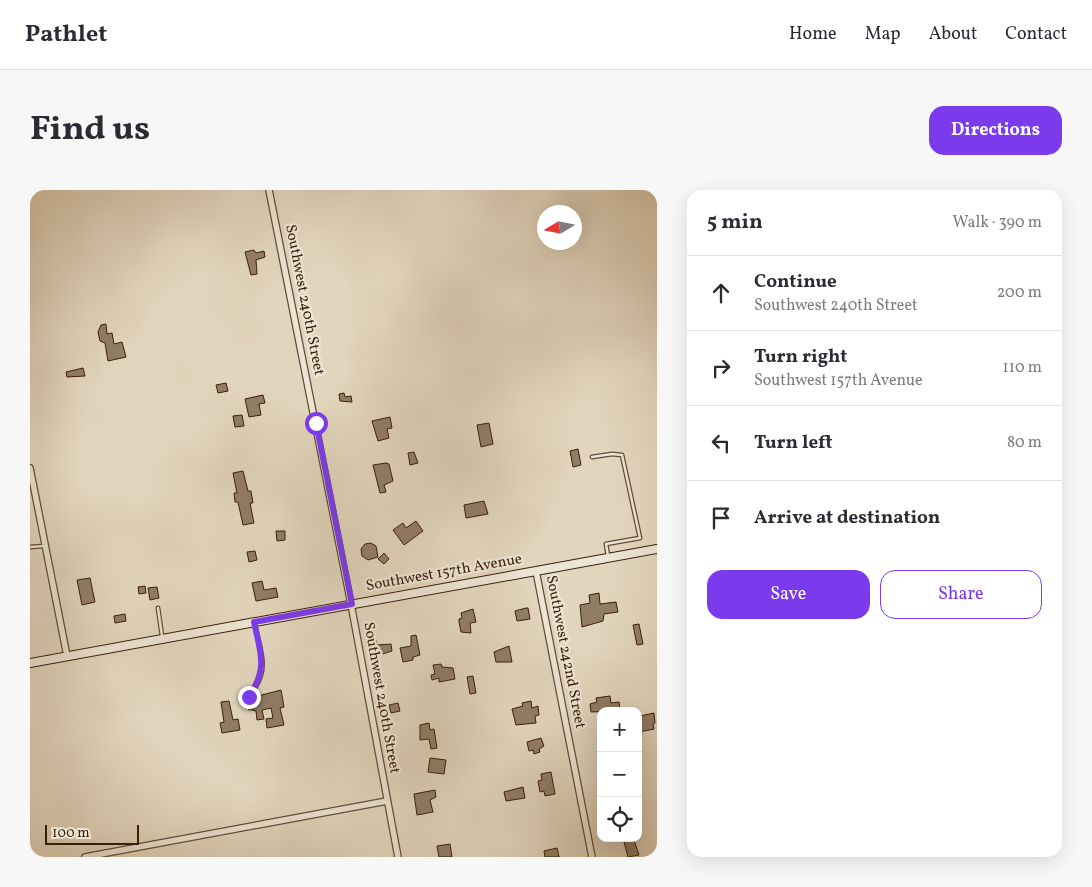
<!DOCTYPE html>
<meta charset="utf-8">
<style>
body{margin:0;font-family:Vollkorn,serif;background:#f7f7f7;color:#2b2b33}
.controls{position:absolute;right:15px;bottom:15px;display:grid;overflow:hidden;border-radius:10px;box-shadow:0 5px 20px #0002}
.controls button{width:45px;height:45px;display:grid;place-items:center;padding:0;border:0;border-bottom:1px solid #e1e1e2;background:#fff;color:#2b2b33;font:25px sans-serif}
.compass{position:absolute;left:507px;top:15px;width:45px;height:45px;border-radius:50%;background:#fff;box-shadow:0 5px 20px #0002;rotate:260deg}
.scale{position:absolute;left:15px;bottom:12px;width:94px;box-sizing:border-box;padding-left:5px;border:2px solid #391e08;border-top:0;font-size:14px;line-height:18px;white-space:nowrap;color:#391e08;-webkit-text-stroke:4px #ece4d4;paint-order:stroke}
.stop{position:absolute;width:15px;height:15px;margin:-11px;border:4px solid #7c3aed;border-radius:50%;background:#fff}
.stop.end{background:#7c3aed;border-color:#fff;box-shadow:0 1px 5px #0008}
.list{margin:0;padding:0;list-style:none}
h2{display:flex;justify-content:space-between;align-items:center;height:65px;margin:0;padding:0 20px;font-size:21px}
h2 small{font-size:16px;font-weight:400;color:#7c7c81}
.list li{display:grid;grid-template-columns:32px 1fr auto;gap:15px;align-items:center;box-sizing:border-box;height:75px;padding:0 20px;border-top:1px solid #e1e1e2}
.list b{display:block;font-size:19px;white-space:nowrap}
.list p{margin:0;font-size:16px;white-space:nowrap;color:#7c7c81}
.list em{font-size:16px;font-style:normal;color:#7c7c81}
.actions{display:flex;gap:10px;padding:15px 20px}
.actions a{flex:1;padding:11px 0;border:1px solid #7c3aed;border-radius:15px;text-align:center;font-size:18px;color:#7c3aed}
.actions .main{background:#7c3aed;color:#fff}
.icon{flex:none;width:28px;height:28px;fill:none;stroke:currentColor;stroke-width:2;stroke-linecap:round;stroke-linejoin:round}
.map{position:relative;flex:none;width:627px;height:667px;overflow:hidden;border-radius:15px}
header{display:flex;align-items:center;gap:30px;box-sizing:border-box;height:70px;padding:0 25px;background:#fff;border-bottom:1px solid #e1e1e2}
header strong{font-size:24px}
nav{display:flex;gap:28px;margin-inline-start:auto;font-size:18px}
.intro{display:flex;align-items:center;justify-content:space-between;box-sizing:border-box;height:120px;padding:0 30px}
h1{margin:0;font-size:35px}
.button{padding:12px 22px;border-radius:15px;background:#7c3aed;color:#fff;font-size:18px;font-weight:700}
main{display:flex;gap:30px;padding:0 30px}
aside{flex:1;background:#fff;border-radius:15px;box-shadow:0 5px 20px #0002}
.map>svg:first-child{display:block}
</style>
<header>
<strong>Pathlet</strong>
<nav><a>Home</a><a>Map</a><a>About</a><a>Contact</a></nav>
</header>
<div class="intro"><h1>Find us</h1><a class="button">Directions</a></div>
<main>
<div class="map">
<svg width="627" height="667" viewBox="0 0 627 667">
<rect width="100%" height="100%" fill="#e2d5bd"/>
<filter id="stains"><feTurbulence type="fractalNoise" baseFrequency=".004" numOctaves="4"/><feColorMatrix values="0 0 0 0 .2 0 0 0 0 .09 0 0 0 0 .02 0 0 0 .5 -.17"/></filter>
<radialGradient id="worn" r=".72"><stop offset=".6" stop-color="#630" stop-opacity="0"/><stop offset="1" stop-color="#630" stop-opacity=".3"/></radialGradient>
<path fill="#917d66" stroke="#391e08" d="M224 60 226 63 234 61 235 67 226 70 227 84 221 85 215 62Z
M76 134 77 144 82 143 84 154 92 152 96 167 78 171 75 153 70 151 68 142 71 135Z
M53 178 55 186 37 187 36 182Z
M196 193 198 201 188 203 186 195Z
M314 203 315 207 321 206 322 212 310 211 309 204Z
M233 205 235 213 229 214 231 225 219 227 215 209Z
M212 225 214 236 205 237 203 226Z
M360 227 362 238 357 239 359 248 348 251 342 231Z
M459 233 463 254 451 257 447 235Z
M548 259 551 275 543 277 540 261Z
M384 262 388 273 380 275 378 263Z
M356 273 359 274 363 291 354 295 356 302 350 303 343 275Z
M213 281 218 301H221L223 313H220L224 333 213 335 208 312H205L204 303H207L203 283Z
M454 311 458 324 436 328 434 315Z
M386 331 393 341 374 355 363 340 373 333 376 338Z
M246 341H255V350L247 351Z
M341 353 346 356 348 367 338 370 332 366 331 359 335 354Z
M225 361 227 370 219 372 217 362Z
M354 363 359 369 354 374 348 369Z
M60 388 65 412 52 415 47 390Z
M232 391 234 400 246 398 248 407 226 411 222 393Z
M115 396 116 403 109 404 108 397Z
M127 397 129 408 120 410 118 398Z
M569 403 570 414 586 412 588 422 574 424 573 431 552 437 550 415 560 413 559 405Z
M496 418H498L500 429 487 431 485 421Z
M443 419 446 432 440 433 441 443 431 442 429 432V429L432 428 431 423Z
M95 424 96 431 85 433 84 426Z
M609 434 613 454 607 455 603 435Z
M386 445 390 465 383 467V470L373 472 370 458 381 456V446Z
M346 450 347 455 361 454 362 461 343 467 340 451Z
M479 456 482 472H466L464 462Z
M411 474 412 477 423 478 425 489 409 492V488L402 490 401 485 405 484 403 475Z
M443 486 446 503 440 504 437 487Z
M251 500 254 517 250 518 254 535 237 538 236 529 243 528 241 518 232 520 234 529 227 530 226 521 222 520 224 507Z
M580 506 581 513 589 512 590 521 561 522 560 514 567 512 566 508Z
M199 511 203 530 208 529 210 540 192 543 190 533 194 532 191 512Z
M501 511 502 518 508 516 509 525 505 526 506 533 486 535 482 519 493 516 492 513Z
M368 513 370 521 361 523 359 515Z
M624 523 625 533 623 534 624 539 609 542 610 526Z
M399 533 400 540 404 539 407 558 401 559 399 549 390 550V535Z
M511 548 514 556 509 559 510 562 504 564 503 560 499 561 497 552Z
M400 568 416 570 414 584 398 582Z
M521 582 525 604 515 606 514 601 510 602 508 591 512 590 511 584Z
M493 597 495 608 476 611 474 602Z
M405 600 406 607 400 610 403 622 387 625 384 604Z
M604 650 609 665 598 667 594 652Z
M420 654 422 667H409L407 656Z
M527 658 529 667H515L514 661Z"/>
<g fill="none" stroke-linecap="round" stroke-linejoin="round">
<g stroke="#634c35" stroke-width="5">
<path id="lane" d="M562 267 582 264 592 265 610 348 576 354 578 366
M0 357 14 356
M128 418 132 446
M220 518C218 503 228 498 231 485 236 470 227 448 225 433"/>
</g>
<g stroke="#634c35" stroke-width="8">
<path id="street" d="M239 0 321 414 368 667
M0 278 37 466
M506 381 562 667
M55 667 357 611"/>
</g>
<g stroke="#391e08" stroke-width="10">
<path id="secondary" d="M0 473 627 359"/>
</g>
<use href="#lane" stroke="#ece4d4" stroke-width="2.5"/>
<use href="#street" stroke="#ece4d4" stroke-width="5.5"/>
<use href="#secondary" stroke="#ece4d4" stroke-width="8"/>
</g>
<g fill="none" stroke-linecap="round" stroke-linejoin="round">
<path stroke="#7c3aed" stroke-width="6" d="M219 507C238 477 231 465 224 432L322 414 286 233"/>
</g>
<g text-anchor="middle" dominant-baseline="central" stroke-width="4.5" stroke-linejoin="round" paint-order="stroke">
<g font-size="15" fill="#391e08" stroke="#ece4d4">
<text transform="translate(274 110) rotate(79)">Southwest 240th Street</text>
<text transform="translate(414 383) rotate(-10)">Southwest 157th Avenue</text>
<text transform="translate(535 462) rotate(79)">Southwest 242nd Street</text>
<text transform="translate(351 508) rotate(80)">Southwest 240th Street</text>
</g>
</g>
<rect width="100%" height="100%" filter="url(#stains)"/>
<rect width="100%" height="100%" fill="url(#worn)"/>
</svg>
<div class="controls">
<button>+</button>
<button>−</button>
<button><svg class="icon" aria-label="locate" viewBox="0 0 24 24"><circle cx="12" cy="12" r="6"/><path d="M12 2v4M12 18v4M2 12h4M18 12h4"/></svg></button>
</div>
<svg class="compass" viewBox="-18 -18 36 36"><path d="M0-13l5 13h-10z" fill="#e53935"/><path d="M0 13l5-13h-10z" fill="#7c7c81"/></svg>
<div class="scale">100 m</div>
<div class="stop" style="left:286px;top:233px"></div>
<div class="stop end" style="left:219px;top:507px"></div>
</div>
<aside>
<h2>5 min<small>Walk · 390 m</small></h2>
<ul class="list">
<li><svg class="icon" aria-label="ahead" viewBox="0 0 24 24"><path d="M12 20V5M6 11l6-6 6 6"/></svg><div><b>Continue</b><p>Southwest 240th Street</p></div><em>200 m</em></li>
<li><svg class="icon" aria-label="right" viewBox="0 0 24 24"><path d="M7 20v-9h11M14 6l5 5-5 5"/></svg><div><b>Turn right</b><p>Southwest 157th Avenue</p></div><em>110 m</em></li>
<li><svg class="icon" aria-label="left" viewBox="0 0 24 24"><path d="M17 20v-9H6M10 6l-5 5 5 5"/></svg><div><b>Turn left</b></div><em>80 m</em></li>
<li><svg class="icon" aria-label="arrive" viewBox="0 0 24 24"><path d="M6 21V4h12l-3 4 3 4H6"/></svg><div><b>Arrive at destination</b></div></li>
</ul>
<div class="actions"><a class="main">Save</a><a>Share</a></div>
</aside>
</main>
